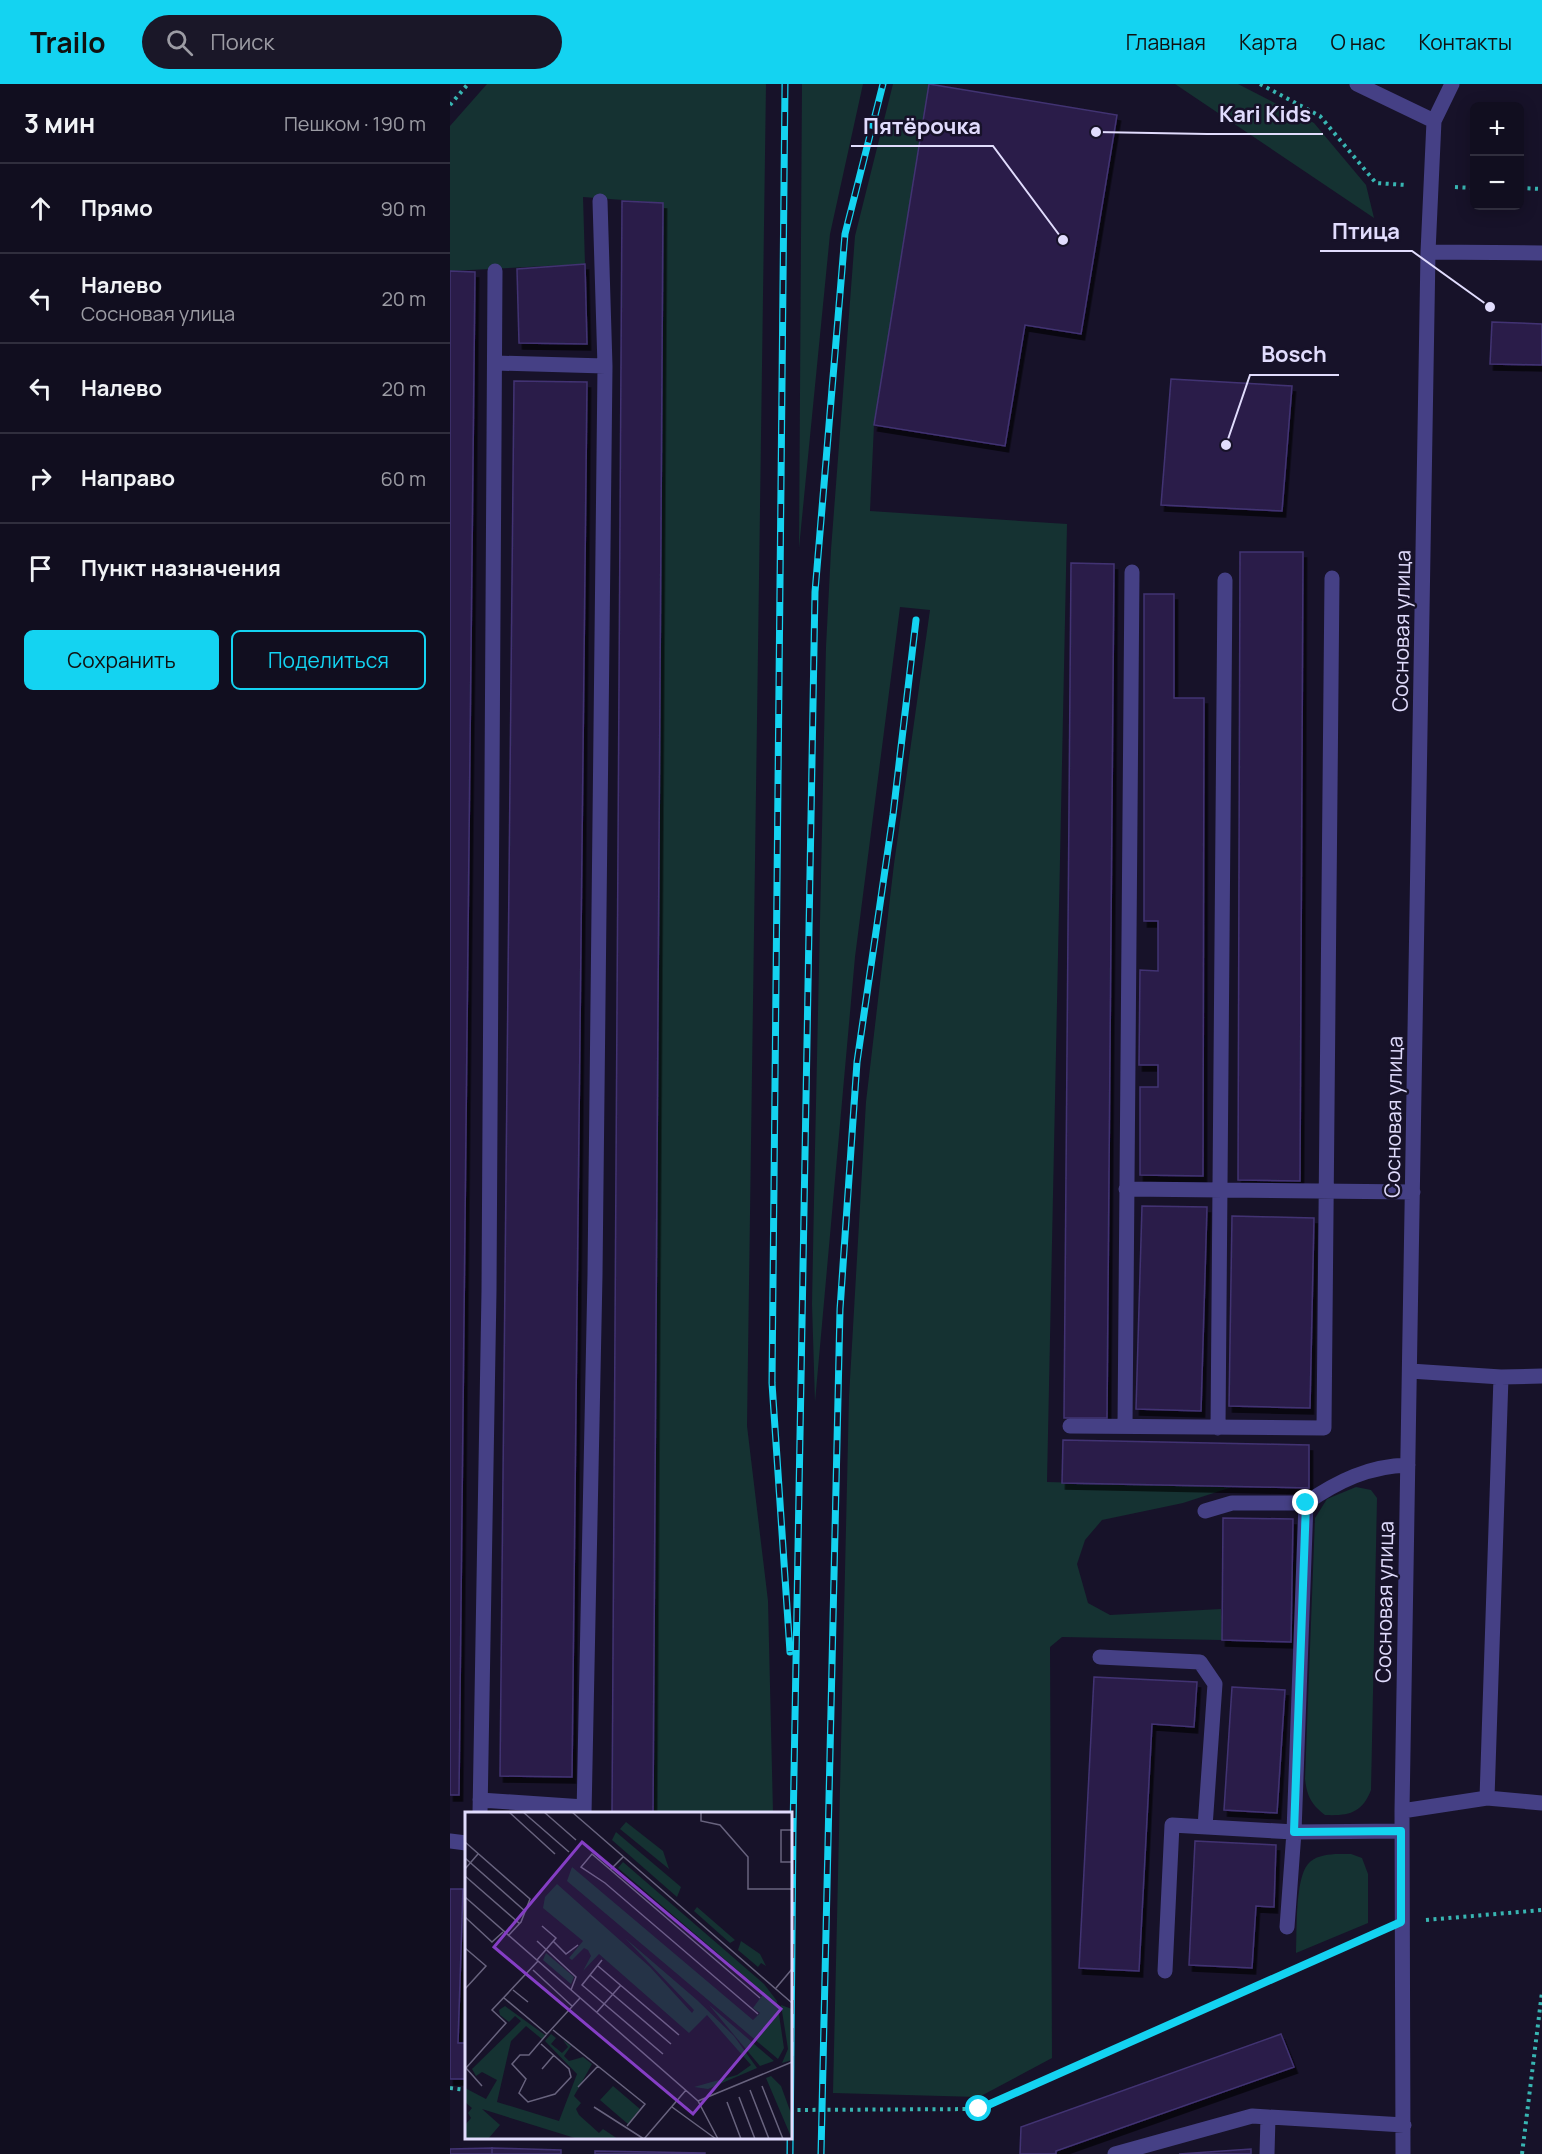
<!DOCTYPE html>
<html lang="ru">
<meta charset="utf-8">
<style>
body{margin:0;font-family:Manrope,sans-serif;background:#1a1728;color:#f1f3f6}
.controls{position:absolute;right:18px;top:18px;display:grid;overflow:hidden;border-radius:9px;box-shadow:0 3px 15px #0003}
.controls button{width:54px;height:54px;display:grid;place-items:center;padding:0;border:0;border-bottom:2px solid #302e3d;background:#110e1f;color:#f1f3f6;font:30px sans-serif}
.stop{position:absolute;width:18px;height:18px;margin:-14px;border:4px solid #14d3f1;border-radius:50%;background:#fff}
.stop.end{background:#14d3f1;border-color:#fff;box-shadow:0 2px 6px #0008}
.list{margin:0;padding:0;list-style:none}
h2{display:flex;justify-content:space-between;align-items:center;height:78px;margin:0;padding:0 24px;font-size:26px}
h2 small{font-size:20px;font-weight:400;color:#9c9ca4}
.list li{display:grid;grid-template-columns:39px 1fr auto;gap:18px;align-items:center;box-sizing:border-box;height:90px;padding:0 24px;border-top:2px solid #302e3d}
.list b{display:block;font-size:22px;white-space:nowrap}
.list p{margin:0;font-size:20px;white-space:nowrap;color:#9c9ca4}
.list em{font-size:20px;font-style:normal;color:#9c9ca4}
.actions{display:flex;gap:12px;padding:18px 24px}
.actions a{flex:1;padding:14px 0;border:2px solid #14d3f1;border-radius:9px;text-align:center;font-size:21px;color:#14d3f1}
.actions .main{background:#14d3f1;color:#111}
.icon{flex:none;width:33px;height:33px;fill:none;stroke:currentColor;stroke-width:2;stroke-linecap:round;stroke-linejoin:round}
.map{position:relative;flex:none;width:1092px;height:2070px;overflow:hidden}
header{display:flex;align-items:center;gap:36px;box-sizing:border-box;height:84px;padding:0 30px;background:#14d3f1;color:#111}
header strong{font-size:28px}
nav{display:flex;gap:33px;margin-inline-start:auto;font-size:21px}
.search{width:420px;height:54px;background:#1a1728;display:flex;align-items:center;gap:15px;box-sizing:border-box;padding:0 21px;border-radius:33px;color:#9c9ca4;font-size:22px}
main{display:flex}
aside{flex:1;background:#110e1f}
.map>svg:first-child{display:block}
</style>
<header>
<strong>Trailo</strong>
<div class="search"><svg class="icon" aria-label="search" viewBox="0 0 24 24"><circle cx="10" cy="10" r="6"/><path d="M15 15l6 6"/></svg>Поиск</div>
<nav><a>Главная</a><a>Карта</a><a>О нас</a><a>Контакты</a></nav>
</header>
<main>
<aside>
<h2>3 мин<small>Пешком · 190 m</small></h2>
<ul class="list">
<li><svg class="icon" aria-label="ahead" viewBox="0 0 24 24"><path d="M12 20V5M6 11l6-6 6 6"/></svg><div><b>Прямо</b></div><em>90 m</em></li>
<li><svg class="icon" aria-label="left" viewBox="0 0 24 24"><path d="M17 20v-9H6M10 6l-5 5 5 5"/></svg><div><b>Налево</b><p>Сосновая улица</p></div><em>20 m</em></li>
<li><svg class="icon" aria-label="left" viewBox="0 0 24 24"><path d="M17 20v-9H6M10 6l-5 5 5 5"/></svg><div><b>Налево</b></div><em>20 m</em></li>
<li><svg class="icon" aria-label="right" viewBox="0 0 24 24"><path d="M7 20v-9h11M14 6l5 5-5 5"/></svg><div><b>Направо</b></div><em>60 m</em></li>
<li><svg class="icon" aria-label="arrive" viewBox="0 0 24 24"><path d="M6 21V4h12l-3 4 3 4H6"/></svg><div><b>Пункт назначения</b></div></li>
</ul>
<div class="actions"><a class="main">Сохранить</a><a>Поделиться</a></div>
</aside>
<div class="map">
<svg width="1092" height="2070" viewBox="0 0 1092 2070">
<defs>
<filter id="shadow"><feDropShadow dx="3.5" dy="6" stdDeviation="0" flood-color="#0009"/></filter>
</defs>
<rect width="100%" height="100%" fill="#171229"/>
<path fill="#153232" d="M37 0H316L297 1342 318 1517 323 1729H204L213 119 133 113 135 180 0 187V42Z
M352 0H413L380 150 349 464Z
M443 0H479L424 341 420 427 617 440 597 1398 782 1403 733 1419 652 1436 635 1456 627 1480 638 1519 660 1531 771 1525 772 1556 612 1553 600 1563 602 1974 529 2013 383 2009 399 1313 416 1018 444 780 480 526 450 523 405 873 365 1318 362 1220 365 1065 376 563 381 466 405 152Z
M725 0H788L864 39 916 101 924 134Z
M906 1403 921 1406 927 1414 921 1706C912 1729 899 1732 875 1731 861 1720 857 1712 855 1695L865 1434 877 1415Z
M885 1770H901L912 1774 918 1790V1839L846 1869C847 1847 845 1795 858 1780 865 1772 875 1771 885 1770Z"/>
<path fill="#291f49" stroke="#423373" stroke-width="1.5" filter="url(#shadow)" d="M479 0 667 31 631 250 575 241 555 362 424 341Z
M172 117 213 119 203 1730H162Z
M135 180 137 260 69 259 67 185Z
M0 187 25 188 9 1711H0Z
M1042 238 1092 240V281L1040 280Z
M721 295 842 302 832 427 711 421Z
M64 297 137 298 122 1693 50 1692Z
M790 468H853L850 1097 788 1096Z
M621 479 664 480 657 1334H614Z
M694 510H724V614H754L753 1092 690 1091V1003H708V981H689L690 886 708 887V837H694Z
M692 1122 757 1123 751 1327 686 1325Z
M782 1132 864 1134 860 1324 779 1322Z
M613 1356 859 1361V1404L612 1399Z
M773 1434 843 1435 841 1558 772 1556Z
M644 1593 747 1598 744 1643 702 1640 689 1887 629 1884Z
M782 1603 835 1606 827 1729 774 1726Z
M745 1757 826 1761 824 1823 806 1822 802 1884 739 1881Z
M0 1805H13L8 1959H16V1995H0Z
M831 1950 844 1983 606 2067V2070H570L571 2043Z
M42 2064V2070H0V2065Z
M42 2064 111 2066V2070H42Z
M801 2065V2070H729Z
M145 2067 255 2069V2070H145Z"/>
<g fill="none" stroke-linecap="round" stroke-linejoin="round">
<path stroke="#38b5b2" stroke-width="4" stroke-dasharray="3 4.5" stroke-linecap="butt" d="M810 0 870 32 926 99 956 101
M0 21 18 0
M1005 103 1024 104
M1070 104 1092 105
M976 1836 1092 1826
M0 2004 16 2006
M340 2026 529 2025 929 1848
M1072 2070 1092 1908"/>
<path stroke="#454085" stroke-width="15" d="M907 0 984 37
M978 168 1092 169
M46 279 155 282
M676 1105 963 1108
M960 1287 1051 1293 1092 1292
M620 1342 874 1344 882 494
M675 1342 682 488
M768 1344 775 496
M755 1427 782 1419H856
M650 1573 750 1578 765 1600 755 1743
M1037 1714 1051 1293
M30 1716 134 1723
M952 1727 1037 1714 1092 1719
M30 1730 39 1207 45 187
M134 1730 145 1191 155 282 150 117
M0 1757 16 1759
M837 1843 844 1748 856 1419C888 1397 919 1382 958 1381
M715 1887 722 1741 844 1748 952 1747
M665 2070 802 2032 954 2041
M817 2070 818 2033
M953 2070 952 1727 978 168 984 37 1002 0"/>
<g stroke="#14d3f1" stroke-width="7">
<path id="rail" d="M335 0 322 1299 340 1568
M340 2070 343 1746 365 508 395 150 433 0
M371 2070 390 1225 407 978 443 731 466 536"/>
</g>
<use href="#rail" stroke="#171229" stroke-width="4.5" stroke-dasharray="14" stroke-linecap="butt"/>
</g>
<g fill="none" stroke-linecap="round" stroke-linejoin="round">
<path stroke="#14d3f1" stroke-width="8" d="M529 2025 951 1838V1747L844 1748 856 1419"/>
</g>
<g text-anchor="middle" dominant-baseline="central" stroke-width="5" stroke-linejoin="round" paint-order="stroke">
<g font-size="21" fill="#e1dcfd" stroke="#171229">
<text transform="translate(951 547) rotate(-89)">Сосновая улица</text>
<text transform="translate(943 1033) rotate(-89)">Сосновая улица</text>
<text transform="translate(934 1518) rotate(-89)">Сосновая улица</text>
</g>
</g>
<g transform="translate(15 1728)">
<rect width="327" height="327" fill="#171229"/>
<path d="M161 10 198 39 204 57 155 17ZM151 20 216 75 212 85 147 28ZM158 50 299 172 312 189 319 236 313 247 102 69 107 55 288 208 295 201 288 196 299 181 153 56ZM92 72 185 155 227 201 229 198 160 126 232 188 269 224 292 256 243 277 229 275 272 263 286 253 242 203 224 221 134 142 118 159 126 144 123 138 119 136 107 148 104 146 118 129 78 96 80 85ZM232 95 270 128 265 131 229 99ZM276 129 295 142 301 154 296 151 293 155 273 138ZM81 141 109 165 106 172 78 148ZM244 193 309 249 295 254ZM316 193 327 197V248L317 251 323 237ZM40 194 80 223 78 228 61 214 46 229 32 290 94 309 112 262 80 229 86 222 91 226 86 232 97 241 103 235 98 228 106 234 99 244 104 249 118 245 127 252 109 284 116 291 111 297 114 303 134 321 138 317 153 327H113L17 297 35 313 23 327H0V313L6 306 3 301 7 296 0 290V276L21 287 32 268 17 260 11 264 7 257 56 209 50 204 44 210 35 203 34 198ZM306 264 316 274 327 304V327L301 266ZM148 274 175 297 163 312 135 288Z" fill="#153232"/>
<path fill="none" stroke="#68637e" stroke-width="1.5" d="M44 0 90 42M58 0 104 40M79 0 111 28M107 0 327 191M236 1V9L255 13 283 45V77H327M327 18H316V50H327M0 30 65 87 56 110 43 124M0 46 61 100M0 57 13 42M145 58 158 45M0 64 55 112M0 85 233 289 253 327M0 105 27 130 38 120M72 129 111 165 106 178M88 129 101 142 113 133M0 136 21 154 0 177M72 148 91 126 77 114M137 148 117 173 198 242M133 154 214 223M68 158 107 194M125 163 206 232M311 176 327 157M48 178 63 190M39 186 82 222 115 186M132 200 156 173M293 202 140 71 116 55 127 42 295 186M88 218 180 292 162 314M76 232 104 257 106 265 90 282 63 290 54 281 61 267 47 252 55 243H64L82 222M77 257 89 243M17 274 1 256 41 211 27 198 73 149M297 274 318 327M113 275 133 254M285 278 304 327M274 285 290 327M233 289 327 250M262 290 276 327M129 295 179 327M207 295 251 327M179 327 221 278"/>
<path fill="#853ec5" fill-opacity="0.15" stroke="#853ec5" stroke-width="3" d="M117 30 316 197 228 302 29 135Z"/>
<rect width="327" height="327" fill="none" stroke="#e1dcfd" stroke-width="3"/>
</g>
<path fill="none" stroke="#e1dcfd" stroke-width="2" d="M646 48L757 50H873M613 156L543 62H401M1040 223L962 167H870M776 361L800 291H889"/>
<g fill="#e1dcfd" stroke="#171229" stroke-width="2">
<circle cx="646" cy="48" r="6"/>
<circle cx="613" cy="156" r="6"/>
<circle cx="1040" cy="223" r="6"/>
<circle cx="776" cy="361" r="6"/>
</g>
<g font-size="22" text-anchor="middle" font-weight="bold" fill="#e1dcfd" stroke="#171229" stroke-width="5" stroke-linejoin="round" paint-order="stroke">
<text x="815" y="38">Kari Kids</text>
<text x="472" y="50">Пятёрочка</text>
<text x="916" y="155">Птица</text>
<text x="844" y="278">Bosch</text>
</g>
</svg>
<div class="controls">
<button>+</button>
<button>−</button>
</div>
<div class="stop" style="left:529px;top:2025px"></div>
<div class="stop end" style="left:856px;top:1419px"></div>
</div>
</main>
